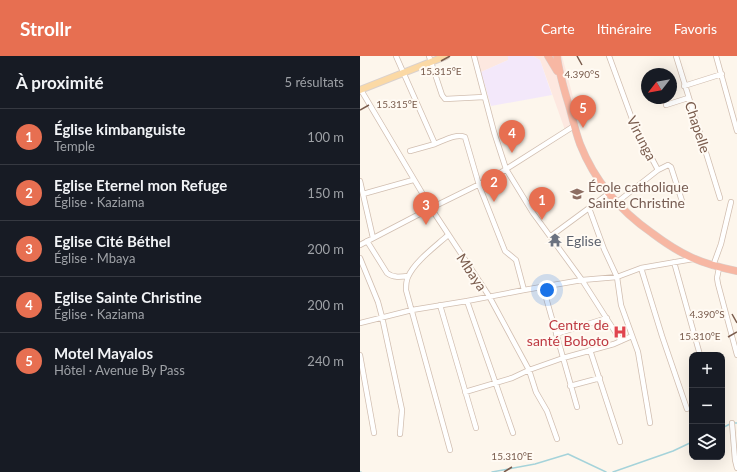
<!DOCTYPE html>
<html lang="fr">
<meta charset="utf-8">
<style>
body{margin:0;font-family:Lato,sans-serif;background:#242831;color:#f1f3f6}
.controls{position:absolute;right:12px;bottom:12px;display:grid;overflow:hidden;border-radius:8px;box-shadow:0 4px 16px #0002}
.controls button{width:36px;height:36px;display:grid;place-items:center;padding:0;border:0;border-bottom:1px solid #363941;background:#171b24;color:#f1f3f6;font:20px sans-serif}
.compass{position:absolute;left:281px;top:12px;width:36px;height:36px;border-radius:50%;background:#171b24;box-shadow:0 4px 16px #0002;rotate:239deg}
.you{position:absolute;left:187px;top:234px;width:14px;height:14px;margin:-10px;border:3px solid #fff;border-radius:50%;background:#1a73e8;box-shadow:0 0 0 6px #1a73e833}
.badge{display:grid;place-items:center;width:26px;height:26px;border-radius:50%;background:#e76f51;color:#fff;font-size:13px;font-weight:700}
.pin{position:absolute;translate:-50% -33px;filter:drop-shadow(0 1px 2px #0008)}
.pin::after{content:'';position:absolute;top:21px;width:14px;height:12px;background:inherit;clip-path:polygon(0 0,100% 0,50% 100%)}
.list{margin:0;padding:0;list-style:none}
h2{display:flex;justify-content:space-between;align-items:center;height:52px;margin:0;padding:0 16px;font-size:17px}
h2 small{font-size:13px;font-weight:400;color:#9ea1a6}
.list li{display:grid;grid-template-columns:26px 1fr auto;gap:12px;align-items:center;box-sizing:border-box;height:56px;padding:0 16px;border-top:1px solid #363941}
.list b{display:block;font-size:15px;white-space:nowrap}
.list p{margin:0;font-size:13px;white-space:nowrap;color:#9ea1a6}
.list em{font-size:13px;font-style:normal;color:#9ea1a6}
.icon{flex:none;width:22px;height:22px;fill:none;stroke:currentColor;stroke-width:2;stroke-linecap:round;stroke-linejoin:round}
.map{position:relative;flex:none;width:377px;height:416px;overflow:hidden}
header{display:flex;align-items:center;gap:24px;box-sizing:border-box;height:56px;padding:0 20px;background:#e76f51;color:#fff}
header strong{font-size:19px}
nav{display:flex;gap:22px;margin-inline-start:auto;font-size:14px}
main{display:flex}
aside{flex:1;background:#171b24}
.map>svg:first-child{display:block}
</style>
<header>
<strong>Strollr</strong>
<nav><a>Carte</a><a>Itinéraire</a><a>Favoris</a></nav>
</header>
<main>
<aside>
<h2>À proximité<small>5 résultats</small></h2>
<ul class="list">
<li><span class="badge">1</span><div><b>Église kimbanguiste</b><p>Temple</p></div><em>100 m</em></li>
<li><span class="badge">2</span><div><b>Eglise Eternel mon Refuge</b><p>Église · Kaziama</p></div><em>150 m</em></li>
<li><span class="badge">3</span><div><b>Eglise Cité Béthel</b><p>Église · Mbaya</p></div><em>200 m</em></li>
<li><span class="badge">4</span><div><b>Eglise Sainte Christine</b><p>Église · Kaziama</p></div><em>200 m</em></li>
<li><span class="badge">5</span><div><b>Motel Mayalos</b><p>Hôtel · Avenue By Pass</p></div><em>240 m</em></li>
</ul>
</aside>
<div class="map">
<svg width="377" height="416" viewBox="0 0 377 416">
<rect width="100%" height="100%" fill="#fdf6ec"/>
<path fill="#fde8e0" d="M116 0H148V4L121 16Z
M173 0H202L220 67 205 74 180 4Z"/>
<path fill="#f3e8fa" d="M148 0H173L180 4 192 39 131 50 121 16 148 4Z"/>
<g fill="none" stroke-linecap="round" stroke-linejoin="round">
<path stroke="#a5d3da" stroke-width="1.5" d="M362 372 372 367H377
M0 416H1
M132 416 175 408 208 398 246 416
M253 416 313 395 332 386"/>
<g stroke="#d1beb0" stroke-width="6">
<path id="minor" d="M36 0 75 88C83 85 96 77 105 81L119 129 141 185 145 195 156 204 164 234
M69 0 82 39 85 43 124 41
M114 0 134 76 146 113 173 157 222 224 261 285
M249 0 275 71 298 114 256 147
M316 0 360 142
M356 0 377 75
M324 30 362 18
M1 34 71 152 129 240 169 314 176 336 187 355 197 383
M306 49 328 42
M50 95 75 88
M298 114 308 109 311 111 322 145
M0 125 13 182
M3 138 53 124
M229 152 244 193 257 221 261 249 278 296 290 367
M88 179C76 190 54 206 48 221 46 225 46 230 46 234L90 394
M191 180 248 138
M7 185 27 217C33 222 41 221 48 220
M0 189 71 152 132 122 214 70
M0 202 18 246 22 261 42 354 40 378
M314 206 340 299
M353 210 361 188 371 146
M281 212 302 280 327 353
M359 212 357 222 358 228 377 299
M183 231 217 351
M107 245 153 377
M80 249 116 372
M0 267 52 254 107 245 164 234 222 224 257 221 281 212 333 203
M196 278 247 262
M230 294 260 386
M0 299 14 377
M210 330 240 322
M105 336 152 322 169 314 203 302 254 288 272 280
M372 367 375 404 377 412"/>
</g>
<g stroke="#dad1cd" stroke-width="8">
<path id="major" d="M0 34 86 0"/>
</g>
<g stroke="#dad1cd" stroke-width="8">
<path id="highway" d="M188 0 197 15
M197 0C199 18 205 36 210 53 213 65 216 77 220 88 235 126 259 154 292 177 321 199 341 208 377 215"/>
</g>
<use href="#minor" stroke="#fff" stroke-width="4.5"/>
<use href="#major" stroke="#fbd9a5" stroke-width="6"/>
<use href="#highway" stroke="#f7b7a3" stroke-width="7"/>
</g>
<path fill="none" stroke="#7a5c4d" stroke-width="1.5" d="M217 0 222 9M81 5 90 0M0 54 9 49M372 258 377 267M368 281 377 276M144 416 152 411"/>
<defs>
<g id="school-bare" transform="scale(1.08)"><path d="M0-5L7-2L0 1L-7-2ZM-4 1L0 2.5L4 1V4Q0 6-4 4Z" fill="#8d6e63" stroke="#fffaf3" stroke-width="2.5" paint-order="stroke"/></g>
<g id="temple-bare" transform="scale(1.08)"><path d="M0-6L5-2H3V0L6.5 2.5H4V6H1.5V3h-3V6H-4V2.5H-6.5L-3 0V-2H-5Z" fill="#6b7280" stroke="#fffaf3" stroke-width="2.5" paint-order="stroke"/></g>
<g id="hospital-bare" transform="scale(1.08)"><path d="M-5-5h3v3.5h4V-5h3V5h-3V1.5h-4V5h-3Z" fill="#e0444e" stroke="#fffaf3" stroke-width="2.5" paint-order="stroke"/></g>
</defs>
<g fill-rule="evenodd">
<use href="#school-bare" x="217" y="138"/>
<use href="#temple-bare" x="195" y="184"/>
<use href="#hospital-bare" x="260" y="276"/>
</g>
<g text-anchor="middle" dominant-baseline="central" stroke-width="4" stroke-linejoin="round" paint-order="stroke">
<g font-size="14" fill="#7a5c4d" stroke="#fffaf3">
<text transform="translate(338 71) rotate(72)">Chapelle</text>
<text transform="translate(282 82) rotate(63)">Virunga</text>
<text transform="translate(112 216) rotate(56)">Mbaya</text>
</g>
<g font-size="14" fill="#785e54" stroke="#fffaf3" text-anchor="start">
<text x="228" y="130">École catholique<tspan x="228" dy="16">Sainte Christine</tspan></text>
</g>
<g font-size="14" fill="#5b616d" stroke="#fffaf3" text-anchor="start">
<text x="206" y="184">Eglise</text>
</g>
<g font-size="14" fill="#be3a42" stroke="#fffaf3" text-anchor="end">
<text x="249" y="268">Centre de<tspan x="249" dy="16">santé Boboto</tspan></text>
</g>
</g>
<g font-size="10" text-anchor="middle" fill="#7a5c4d" stroke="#fffaf3" stroke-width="4" stroke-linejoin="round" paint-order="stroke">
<text x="81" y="19">15.315°E</text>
<text x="222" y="22">4.390°S</text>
<text x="37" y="52">15.315°E</text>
<text x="347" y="262">4.390°S</text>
<text x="340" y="284">15.310°E</text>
<text x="152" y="404">15.310°E</text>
</g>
</svg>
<div class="controls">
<button>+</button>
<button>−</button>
<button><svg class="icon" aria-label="layers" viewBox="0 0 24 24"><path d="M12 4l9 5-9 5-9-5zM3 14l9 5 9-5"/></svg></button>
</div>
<svg class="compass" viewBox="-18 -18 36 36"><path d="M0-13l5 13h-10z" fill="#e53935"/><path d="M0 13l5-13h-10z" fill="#9ea1a6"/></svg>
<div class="you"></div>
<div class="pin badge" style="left:182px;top:164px">1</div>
<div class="pin badge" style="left:134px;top:146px">2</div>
<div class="pin badge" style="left:66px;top:169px">3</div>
<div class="pin badge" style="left:152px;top:97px">4</div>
<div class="pin badge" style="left:223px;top:72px">5</div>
</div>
</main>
